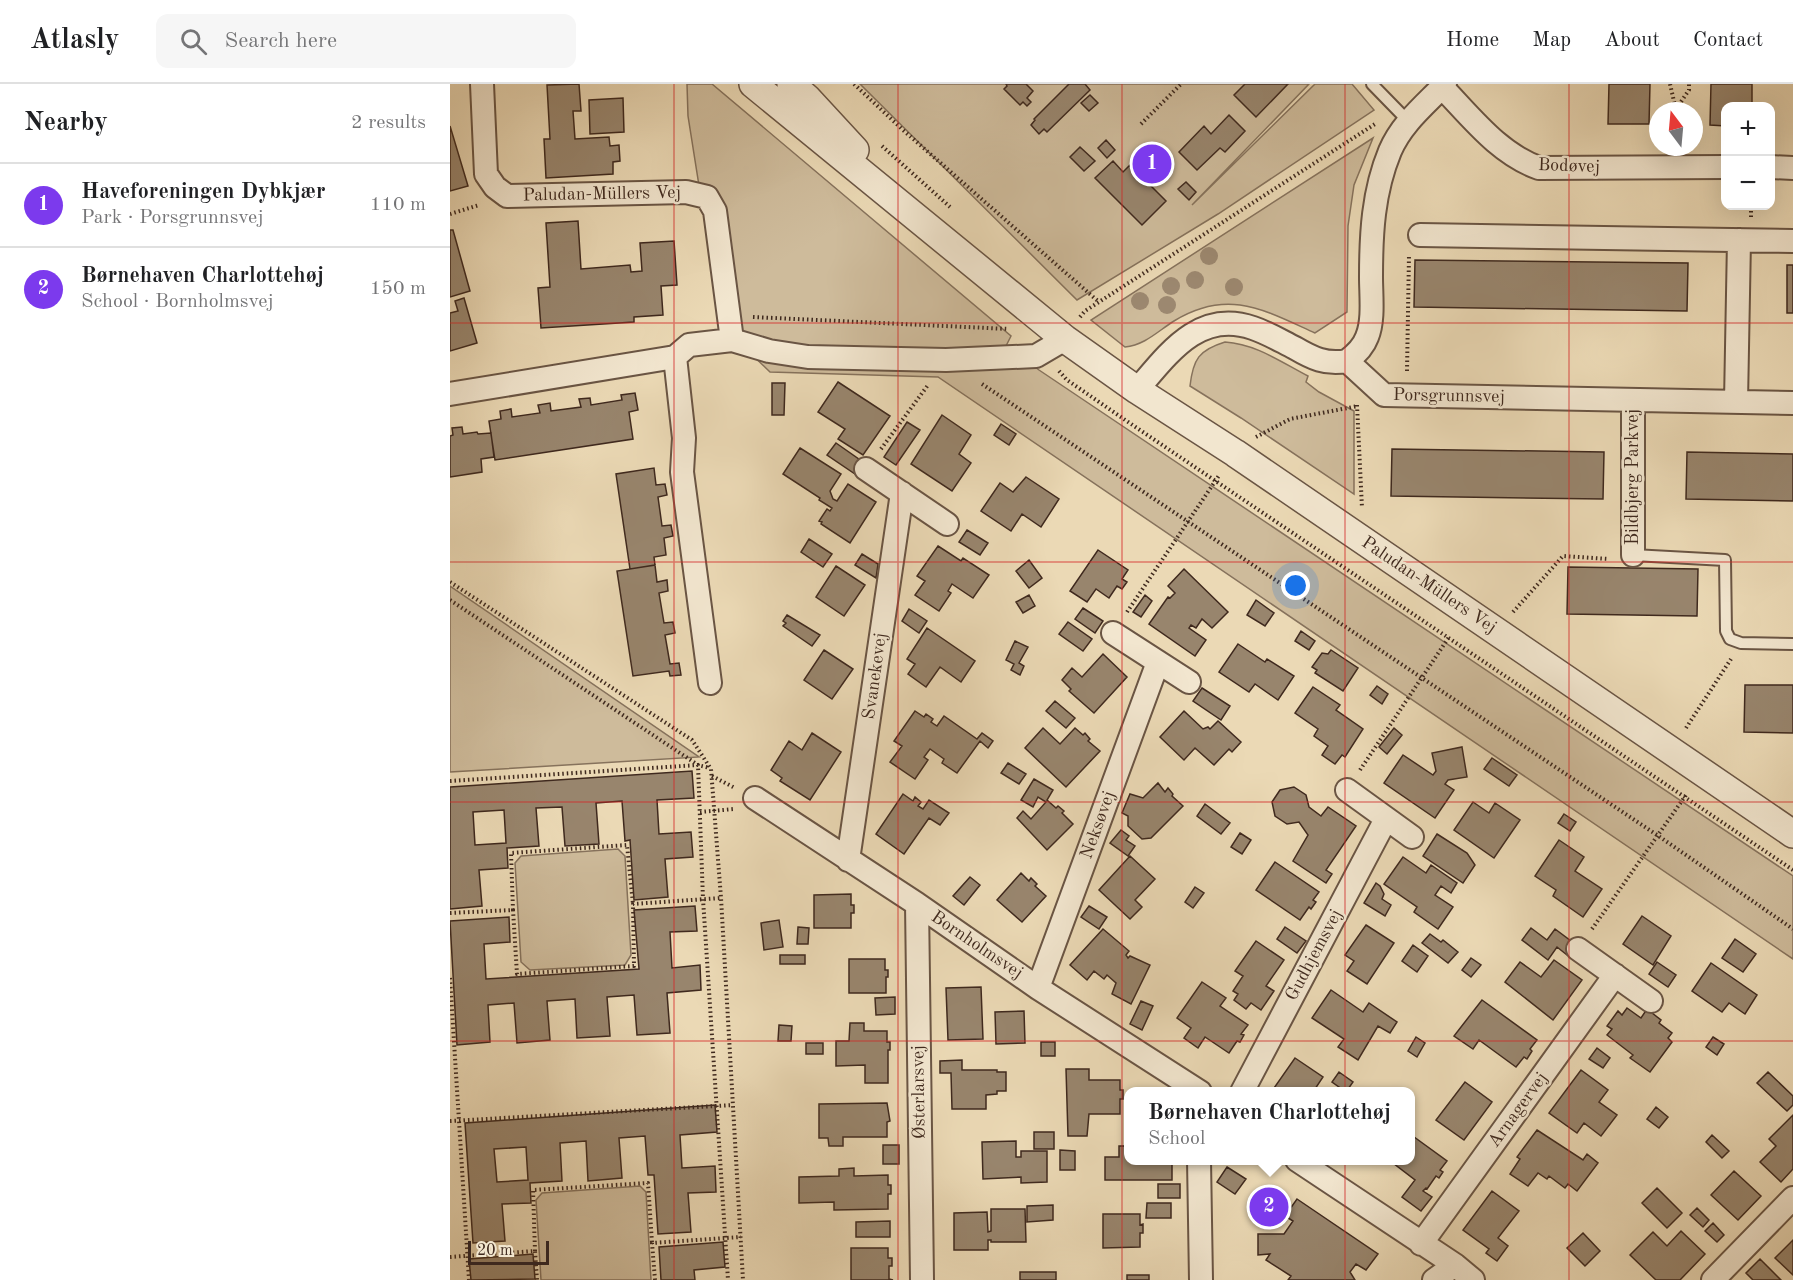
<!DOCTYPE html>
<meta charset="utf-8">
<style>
body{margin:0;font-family:"Old Standard TT",serif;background:#f6f6f6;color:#202124}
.controls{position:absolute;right:18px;top:18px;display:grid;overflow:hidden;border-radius:12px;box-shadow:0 6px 24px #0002}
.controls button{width:54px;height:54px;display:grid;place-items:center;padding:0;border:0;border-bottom:2px solid #e0e0e0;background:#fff;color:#202124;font:30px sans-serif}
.compass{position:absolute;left:1199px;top:18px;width:54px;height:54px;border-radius:50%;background:#fff;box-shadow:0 6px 24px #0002;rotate:344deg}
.scale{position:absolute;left:18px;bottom:15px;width:81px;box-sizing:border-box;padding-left:6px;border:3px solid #3f291e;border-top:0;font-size:16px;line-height:21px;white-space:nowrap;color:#3f291e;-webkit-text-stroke:4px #f2e6cf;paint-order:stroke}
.you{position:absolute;left:846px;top:502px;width:21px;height:21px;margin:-15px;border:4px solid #fff;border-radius:50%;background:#1a73e8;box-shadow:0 0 0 9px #1a73e833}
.badge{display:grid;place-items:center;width:39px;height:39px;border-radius:50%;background:#7c3aed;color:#fff;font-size:20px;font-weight:700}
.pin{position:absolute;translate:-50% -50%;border:3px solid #fff;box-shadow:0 2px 6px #0006}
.popup{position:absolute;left:674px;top:1003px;width:291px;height:78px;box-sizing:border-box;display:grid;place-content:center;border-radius:12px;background:#fff;filter:drop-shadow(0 2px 4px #0005);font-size:20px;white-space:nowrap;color:#757577}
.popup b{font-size:22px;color:#202124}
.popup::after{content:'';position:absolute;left:50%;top:100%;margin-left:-12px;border:12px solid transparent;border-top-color:#fff}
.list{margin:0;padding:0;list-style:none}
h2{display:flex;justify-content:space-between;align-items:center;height:78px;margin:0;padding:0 24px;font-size:26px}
h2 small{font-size:20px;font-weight:400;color:#757577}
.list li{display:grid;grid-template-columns:39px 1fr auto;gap:18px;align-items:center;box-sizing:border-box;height:84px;padding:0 24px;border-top:2px solid #e0e0e0}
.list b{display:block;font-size:22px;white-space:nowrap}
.list p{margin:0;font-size:20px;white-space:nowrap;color:#757577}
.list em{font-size:20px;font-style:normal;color:#757577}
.icon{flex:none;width:33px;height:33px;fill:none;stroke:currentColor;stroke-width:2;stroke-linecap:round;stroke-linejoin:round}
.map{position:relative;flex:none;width:1343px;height:1196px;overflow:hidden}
header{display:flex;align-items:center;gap:36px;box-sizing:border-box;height:84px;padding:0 30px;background:#fff;border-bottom:2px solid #e0e0e0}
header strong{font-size:28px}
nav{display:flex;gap:33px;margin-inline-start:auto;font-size:21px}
.search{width:420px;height:54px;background:#f6f6f6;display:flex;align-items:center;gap:15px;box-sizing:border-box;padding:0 21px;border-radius:12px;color:#757577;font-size:22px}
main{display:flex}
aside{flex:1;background:#fff}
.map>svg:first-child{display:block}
</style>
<header>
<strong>Atlasly</strong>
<div class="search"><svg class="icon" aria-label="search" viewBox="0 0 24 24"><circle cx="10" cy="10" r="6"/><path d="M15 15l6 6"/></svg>Search here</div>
<nav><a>Home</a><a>Map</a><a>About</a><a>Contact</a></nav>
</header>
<main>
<aside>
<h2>Nearby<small>2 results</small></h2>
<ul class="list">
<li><span class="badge">1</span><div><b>Haveforeningen Dybkjær</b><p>Park · Porsgrunnsvej</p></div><em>110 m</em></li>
<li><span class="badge">2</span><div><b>Børnehaven Charlottehøj</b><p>School · Bornholmsvej</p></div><em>150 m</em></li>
</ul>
</aside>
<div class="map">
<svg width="1343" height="1196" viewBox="0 0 1343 1196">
<rect width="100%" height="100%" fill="#ebd9b5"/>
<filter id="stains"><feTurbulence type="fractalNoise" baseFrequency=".00333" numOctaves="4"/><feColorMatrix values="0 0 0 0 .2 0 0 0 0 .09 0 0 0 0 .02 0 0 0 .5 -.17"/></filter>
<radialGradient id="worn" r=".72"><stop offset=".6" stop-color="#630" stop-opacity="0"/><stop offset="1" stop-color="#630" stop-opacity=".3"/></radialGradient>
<path fill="#cebb9b" stroke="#86725c" stroke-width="1.5" d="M237 0H262L561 252 556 262 589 286 1343 792V875L488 293 320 288 271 241 238 32Z
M410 0H859L742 121 865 0H902L924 26 768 130 627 216Z
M923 54 904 101 898 142 897 228 865 249C814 226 778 204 724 237 708 247 695 261 675 263L641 236Z
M775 258C806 260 831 278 858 292L856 298 869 308 904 327V410L791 334 740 302C743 275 749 266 775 258Z
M0 502 249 673 0 688Z
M168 765 175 772 181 871 175 881 80 886 71 878 65 779 71 772Z
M190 1102 196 1108 201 1196H91L86 1116 92 1109Z"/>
<path fill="#98856d" stroke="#3f291e" stroke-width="1.5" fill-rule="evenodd" d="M129 0 131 27H123L125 55 159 53 160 62 169 61 170 77 163 78V90L96 94 94 55H100L97 1Z
M556 0H576L583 7 577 14 581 18 577 22 573 18 570 21 554 5 557 2Z
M619 0H635L640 6 597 48 594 45 589 50 581 41 585 36 584 35Z
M795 0H838L806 33 784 11Z
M1159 0H1200L1199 40H1158Z
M1261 0H1302V22H1276V42L1260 41Z
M640 11 648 19 639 27 631 19Z
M173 14 174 48 140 50 139 16Z
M779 31 795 47 775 68 770 64 747 86 729 68 754 42 761 50Z
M0 42 18 102 0 107Z
M656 56 665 66 657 74 648 64Z
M630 63 645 77 634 87 620 73Z
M663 77 673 88 680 81 716 117 692 141 645 94Z
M736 98 746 108 739 116 728 105Z
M128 137 131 185 180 181 181 188 192 187 190 159 224 157 227 201 211 202 213 231 184 233V238L91 244 88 204 100 203 96 139Z
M0 146H3L20 207 0 213Z
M965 176 1238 179 1237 227 964 223Z
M1337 181H1343V229H1337Z
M14 214 27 259 0 267V229L8 227 5 217Z
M388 298 440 332 413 371 388 355 395 345 368 328Z
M322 299H335L334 331H322Z
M185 309 188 326 179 328 183 355 45 376 39 337 51 335 50 327 61 325 62 333 90 329 88 321 100 319 101 327 131 323 129 315 140 314 141 321 172 316 171 311Z
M492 331 521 351 509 370 521 379 502 407 461 380Z
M457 338 470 346 446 381 434 373Z
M551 340 566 350 559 361 544 351Z
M12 343 13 350 27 348 28 350 41 349 44 373 31 375 32 388 0 393V352L3 351 2 344Z
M386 359 413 378 405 390 377 371Z
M350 364 391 390 380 407 383 415 387 417 398 400 426 418 400 459 371 440 372 438 369 437 377 425 380 427 382 424 369 416 370 414 333 390Z
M942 365 1154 368 1153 415 941 412Z
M1237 368 1343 370V417L1236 415Z
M204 384 206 401 215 400 217 411 208 413 212 442 221 441 223 452 214 454 216 471 204 473 205 481 180 485 166 390Z
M576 393 609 415 591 443 572 430 561 447 531 427 550 399 563 408Z
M517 446 538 459 530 471 509 458Z
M359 455 382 470 373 483 351 468Z
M488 462 511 477 513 474 539 491 523 514 502 500 498 507 501 509 489 527 465 511 475 497 467 492Z
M648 466 678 486 672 495 677 498 672 505 667 502 659 514 646 505 637 518 620 507Z
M412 470 428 480 426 494 405 481Z
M579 476 592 494 579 504 566 487Z
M205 481 207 498 217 496 218 507 209 509 214 539 223 538 225 549 215 551 220 580 229 579 231 591 220 592 219 587 183 592 167 487Z
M386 482 415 501 394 532 366 513Z
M1118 483 1248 485 1247 532 1117 530Z
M734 485 778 528 762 544 752 535 746 544 741 541 739 544 756 556 745 572 699 540 718 513 720 514 725 509 718 502Z
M579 511 585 522 573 529 566 518Z
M695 511 702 517 691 533 683 528Z
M806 516 824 529 815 542 797 531Z
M633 524 653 537 645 549 625 535Z
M459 525 477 537 469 549 452 537Z
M337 531 370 551 362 562 333 542 336 539 333 537Z
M618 538 642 555 633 567 609 550Z
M477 544 525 577 511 598 490 583 476 603 458 590 465 580 457 575Z
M851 547 865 557 859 566 845 557Z
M565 557 578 563 569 579 574 582 570 591 561 586 564 580 556 576Z
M788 560 815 578 817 575 844 592 828 616 805 600 799 608 769 588Z
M374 566 403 585 382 615 354 596Z
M881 566 908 584 893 607 865 589 867 586 862 583 872 569 878 570Z
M653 570 677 593 644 629 619 607 621 605 612 596 622 584 632 593Z
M1295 601H1343V649L1294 648Z
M927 602 938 610 932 620 920 611Z
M863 603 890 621 886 626 913 645 895 673 892 671 885 680 872 671 878 662 864 652 868 645 845 629Z
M752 604 780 622 771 636 743 617Z
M605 617 625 634 616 644 596 627Z
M465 627 474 633 476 630 483 635 481 638 487 642 494 632 527 655 532 649 543 657 538 664 530 657 507 689 492 679 494 675 480 665 474 673 478 676 465 695 440 678 452 662 444 657Z
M734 627 753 645 758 643 760 645 768 637 791 658 782 668 779 665 764 681 745 664 734 676 710 653Z
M593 644 610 660 625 644 633 651 635 649 640 655 638 657 650 667 616 703 575 664Z
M944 644 952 651 937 670 929 663Z
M362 649 391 668 360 716 330 697 332 694 321 686 339 657 352 666Z
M1012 663 1017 693 998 696 995 700 1004 706 985 734 934 699 953 671 983 691 986 687 982 669Z
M1042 674 1067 691 1059 702 1034 685Z
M558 679 576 690 569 700 551 689Z
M242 687 244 714 207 716 209 750 241 748 243 773 215 775 218 813 184 816 180 756 175 757 172 717 146 719 149 760 115 762 112 723 86 724 89 762 57 764 58 784 29 786 32 822 0 825V703ZM54 726 56 759 25 761 23 728Z
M584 695 603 706 597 716 606 724 608 722 614 727 612 729 623 740 597 766 567 734 573 727 581 735 596 718 588 713 583 723 571 716Z
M708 699 715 708 718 704 723 710 722 712 733 722 701 754 692 755 678 742V732L672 729 680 710 693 714Z
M844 703 856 711 859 723 871 732 878 723 906 742 876 786 882 790 876 799 843 777 858 751 849 738 837 740 825 732 822 718 830 706Z
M453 710 463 717 465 713 471 718 468 722 473 725 479 716 499 729 490 741 479 734 454 770 426 750Z
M1023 718 1039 729 1045 719 1070 736 1044 774 1004 746Z
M755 720 780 739 771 750 747 732Z
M1114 730 1126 738 1120 747 1108 739Z
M671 746 679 752 676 756 685 762 678 772 660 759Z
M790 749 801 756 792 770 781 763Z
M987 750 1017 769 1025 781 1013 799 973 772Z
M1109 756 1134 773 1125 787 1152 805 1133 833 1103 812 1106 806 1085 792Z
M680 772 705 795 685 816 692 823 680 835 649 806Z
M953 773 976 789 981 781 1007 799 1001 809 991 802 985 811 1003 823 988 845 964 828 967 823 934 800Z
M825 778 869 808 863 816 866 818 861 825 859 823 850 836 806 806Z
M571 789 579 797 581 794 587 800 585 802 596 812 572 838 547 816Z
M520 793 530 801 514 821 503 812Z
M926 799 930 802 934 810 932 815 941 821 935 832 914 819Z
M745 803 754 809 743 824 735 818Z
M401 810V821H404V829H401V844H364V811Z
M245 822 247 847 220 848 222 884 250 881 251 906 217 909 220 949 187 951 184 911 157 913 160 952 127 954 125 915 97 917 100 956 67 959 64 919 38 921 40 958 7 961 0 837 59 833 60 858 34 860 36 895 189 885 184 826Z
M639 822 657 833 649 845 631 833Z
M1192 832 1221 852 1203 881 1173 860Z
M329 836 333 863 314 866 311 839Z
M916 841 944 859 917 900 897 887 904 877 895 871Z
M348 843 359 844 358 860H347Z
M835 843 856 857 847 869 827 855Z
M1081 844 1097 856 1105 845 1125 860 1117 871 1107 863 1098 876 1072 856Z
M653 845 679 867 676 871 678 874 680 872 700 881 681 920 662 910 666 899 657 891 654 895 644 887 637 896 620 881Z
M980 850 991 858 993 856 1008 868 998 879 972 859Z
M1285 855 1306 870 1293 888 1272 874Z
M806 857 834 876 816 902 824 907 811 926 801 919 796 925 784 916 788 910 783 907 793 892 785 887Z
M963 861 978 872 967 888 952 877Z
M330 871H355V880H330Z
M1021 874 1031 881 1021 893 1012 886Z
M399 875H435V886H438V893H436V909H399Z
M1104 876 1132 896 1103 936 1055 898 1070 878 1091 893Z
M1207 878 1226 891 1218 903 1199 890Z
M1261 879 1307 911 1295 930 1279 919 1272 928 1242 907Z
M752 898 776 914 770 922 798 941 791 950 794 951 790 958 787 957 779 969 755 953 748 964 734 954 741 944 727 934Z
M531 903 533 955 498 956 496 904Z
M881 906 913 928 919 919 947 938 940 949 928 942 908 976 888 963 894 955 862 934Z
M445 913V930L426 931 425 914Z
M1032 916 1087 956 1080 965 1082 967 1077 975 1074 973 1066 983 1029 956 1023 965 1004 952Z
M691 917 703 922 692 946 680 940Z
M1177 924 1191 934 1197 925 1211 936 1209 939 1222 949 1218 954 1222 958 1200 988 1180 974 1183 971 1157 951 1162 945 1157 942 1168 927 1172 931Z
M574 927 575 959 546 960 545 928Z
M400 939H414V947H437V958H440V966H438V999H415V981L386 982V957H399Z
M329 941 342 942 341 957H328Z
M966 953 975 959 967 973 958 967Z
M1263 953 1274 960 1267 971 1256 963Z
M591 958H605V972H591Z
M356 959H373V970H356Z
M1147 964 1160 974 1153 984 1139 975Z
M845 974 873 993 863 1008H825L827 1005 824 1004Z
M512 976V986H547V988H556V1007H547V1010L536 1011V1025H502L501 989H490V977Z
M616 985H639V996H670V1006H673V1015H670V1030H639L637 1052H618Z
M1131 986 1158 1006 1149 1018 1167 1031 1151 1052 1134 1039 1127 1049 1099 1029Z
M889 988 903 998 896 1008 882 998Z
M1318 988 1343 1012V1021L1337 1027 1307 999Z
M1015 998 1042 1018 1014 1056 986 1036Z
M437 1019 440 1037 437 1038V1053H393V1062H379L378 1054H369V1020Z
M265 1021 267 1048 230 1051 232 1084 265 1082 266 1108 238 1109 241 1148 208 1150 204 1091H198L195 1052 169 1054 172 1094 138 1097 136 1057 110 1059 112 1097 80 1099 81 1119 52 1120 55 1157 23 1159 15 1039ZM76 1063 78 1096 47 1098 44 1065Z
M1206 1023 1218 1033 1209 1044 1197 1035Z
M1343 1031V1085L1331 1098 1310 1078 1326 1062 1319 1055Z
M1087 1046 1133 1076 1137 1070 1148 1079 1127 1107 1118 1100 1115 1104 1099 1092 1097 1095 1088 1089 1078 1102 1060 1090 1070 1075 1067 1073Z
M584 1048H604V1065H584Z
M960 1050 997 1077 990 1086 993 1088 989 1094 986 1092 977 1105 976 1104 973 1107 982 1113 971 1127 952 1113 965 1096 939 1076H960Z
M1262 1051 1279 1067 1272 1074 1256 1058Z
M566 1057V1073H571V1067H597V1098L571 1099V1093L533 1095 532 1058Z
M433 1061H449V1080H433Z
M669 1062H678V1076H722V1096H655V1073H669Z
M610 1066 625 1067V1086H610Z
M777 1083 796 1095 785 1110 767 1098Z
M404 1084V1092L438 1091V1101H441V1110H438V1125L384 1126V1118L349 1119V1093L389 1092V1085Z
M1284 1087 1311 1112 1288 1136 1261 1111Z
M708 1100H730V1114H708Z
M1207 1104 1232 1129 1217 1144 1192 1119Z
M1042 1107 1069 1127 1048 1154 1058 1162 1047 1177 1036 1169 1039 1165 1013 1146Z
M847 1115 928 1170 916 1186 906 1180 900 1188 905 1196H838L841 1192 816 1176 820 1170 808 1171V1150H834L843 1137 835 1132Z
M697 1119H721V1134H696Z
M603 1121V1136L577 1138V1122Z
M1247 1124 1259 1136 1253 1143 1240 1131Z
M541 1125H575L576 1158H541V1156H538V1166H504V1129L537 1128 538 1148 541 1147Z
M653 1130H690V1141L693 1140V1149H690V1163L653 1164Z
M440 1137V1153H406V1138Z
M1263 1139 1274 1151 1267 1158 1255 1147Z
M1231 1147 1255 1170 1230 1196H1206L1180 1171 1203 1148 1217 1162Z
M1133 1149 1150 1167 1135 1182 1117 1164Z
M1343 1156V1191L1325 1174Z
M273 1158 275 1183 244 1186 245 1196H211L209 1163Z
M401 1164H438V1174H442V1182H439V1195L443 1196H401Z
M83 1170 85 1195 21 1196 19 1175Z
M1310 1175 1331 1196H1303L1296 1189Z
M570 1188H606V1196H570Z
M677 1191H699V1196H677Z"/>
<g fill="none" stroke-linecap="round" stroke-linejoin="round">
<g stroke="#6a5544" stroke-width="14">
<path id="service" d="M922 0 958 37
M1183 471 1275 476 1276 547 1280 555 1291 559 1343 560"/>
</g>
<g stroke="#6a5544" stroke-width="26">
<path id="minor" d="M32 0 36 90 45 103 57 112 236 108 257 113 265 127 282 256
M992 3C1021 33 1049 70 1089 84L1276 83
M1320 83 1343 84
M970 151 1343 157
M225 273 234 354 232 388 260 599
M897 277C905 271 913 264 917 253 924 236 921 212 921 193 921 150 923 108 940 67 952 39 975 21 995 0
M687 306C718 270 749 225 803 244 818 249 831 257 845 264 862 274 876 281 897 277L934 311 1343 319
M0 310 225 273 239 261 282 256 319 267 358 273 496 276 586 272 615 255
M1183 316V471
M1286 318 1289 156
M416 385 497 440
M663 549 739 598
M897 706 962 753
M305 714 467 820 588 904 750 1008
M398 776 452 409
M467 820 472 1196
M1128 865 1201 917
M588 904 708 578
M792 1008 936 735
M749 1076 751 1196
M847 1076 1005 1181 1023 1196
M971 1160 1165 891
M984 1196 1005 1181
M1263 1196 1343 1114"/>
</g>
<g stroke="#6a5544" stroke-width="30">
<path id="tertiary" d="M303 0 615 255 687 306 785 369 1343 750
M341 0 357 14 405 66"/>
</g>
<path stroke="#3f291e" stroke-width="4" stroke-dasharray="1.5 3" stroke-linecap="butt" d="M404 0 453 46 649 218
M1220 0 1226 26
M1226 25 1239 6V0
M691 40 731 0
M432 62 500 123
M0 130 29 121
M1301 133V122
M303 233 559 245
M630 233 635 227 925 40
M609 287 617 296 684 342 1343 786
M957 287 959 171
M532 300 1207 751 1343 845
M907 321 912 424
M806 353 840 335 908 322
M431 365 478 301
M0 498 242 656 261 685 271 814 293 1196
M0 516 248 681 253 815 278 1196
M677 528 770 390
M1063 528 1113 472 1159 475
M1236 644 1281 575
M910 686 999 553
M262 692 285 704
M0 697 248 681 260 684
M250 728 284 725
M63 826 61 769 177 761 183 820
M0 829 63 826 67 890 184 882 183 820 271 814
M1142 845 1236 711
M0 894 19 1196
M0 1037 283 1021
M85 1167 83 1106 198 1099 202 1159
M0 1173 85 1167 87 1196
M205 1196 202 1159 291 1153"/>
<use href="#service" stroke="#f2e6cf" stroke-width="10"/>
<use href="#minor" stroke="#f2e6cf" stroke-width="22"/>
<use href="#tertiary" stroke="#f2e6cf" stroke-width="27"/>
</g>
<g fill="#9c8870">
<circle cx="759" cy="172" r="9"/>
<circle cx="745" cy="196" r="9"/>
<circle cx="721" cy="202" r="9"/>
<circle cx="784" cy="203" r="9"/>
<circle cx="690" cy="217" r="9"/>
<circle cx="717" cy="221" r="9"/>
</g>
<path fill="none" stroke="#d62828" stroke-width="1.5" stroke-opacity="0.55" d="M224 0V1196M448 0V1196M672 0V1196M895 0V1196M1119 0V1196M0 239H1343M0 478H1343M0 718H1343M0 957H1343"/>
<g text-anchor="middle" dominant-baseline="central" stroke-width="5" stroke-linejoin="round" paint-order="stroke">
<g font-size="18" fill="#3f291e" stroke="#f2e6cf">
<text transform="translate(1119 82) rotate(2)">Bodøvej</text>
<text transform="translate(152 110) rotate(-1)">Paludan-Müllers Vej</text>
<text transform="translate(999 312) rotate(1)">Porsgrunnsvej</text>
<text transform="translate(1183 393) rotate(-90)">Bildbjerg Parkvej</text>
<text transform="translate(979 501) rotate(34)">Paludan-Müllers Vej</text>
<text transform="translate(425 592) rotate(-82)">Svanekevej</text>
<text transform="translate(648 741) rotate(-70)">Neksøvej</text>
<text transform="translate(527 861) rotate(34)">Bornholmsvej</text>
<text transform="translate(864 871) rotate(-62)">Gudhjemsvej</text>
<text transform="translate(469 1008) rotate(-91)">Østerlarsvej</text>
<text transform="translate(1068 1026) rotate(-54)">Arnagervej</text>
</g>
</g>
<rect width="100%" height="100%" filter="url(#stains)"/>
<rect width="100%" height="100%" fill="url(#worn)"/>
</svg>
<div class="controls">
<button>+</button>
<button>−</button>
</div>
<svg class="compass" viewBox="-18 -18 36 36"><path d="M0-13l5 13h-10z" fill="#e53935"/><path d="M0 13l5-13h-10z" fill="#757577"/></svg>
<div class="scale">20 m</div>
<div class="you"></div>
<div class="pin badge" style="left:702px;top:80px">1</div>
<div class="pin badge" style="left:819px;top:1123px">2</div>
<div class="popup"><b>Børnehaven Charlottehøj</b>School</div>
</div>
</main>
